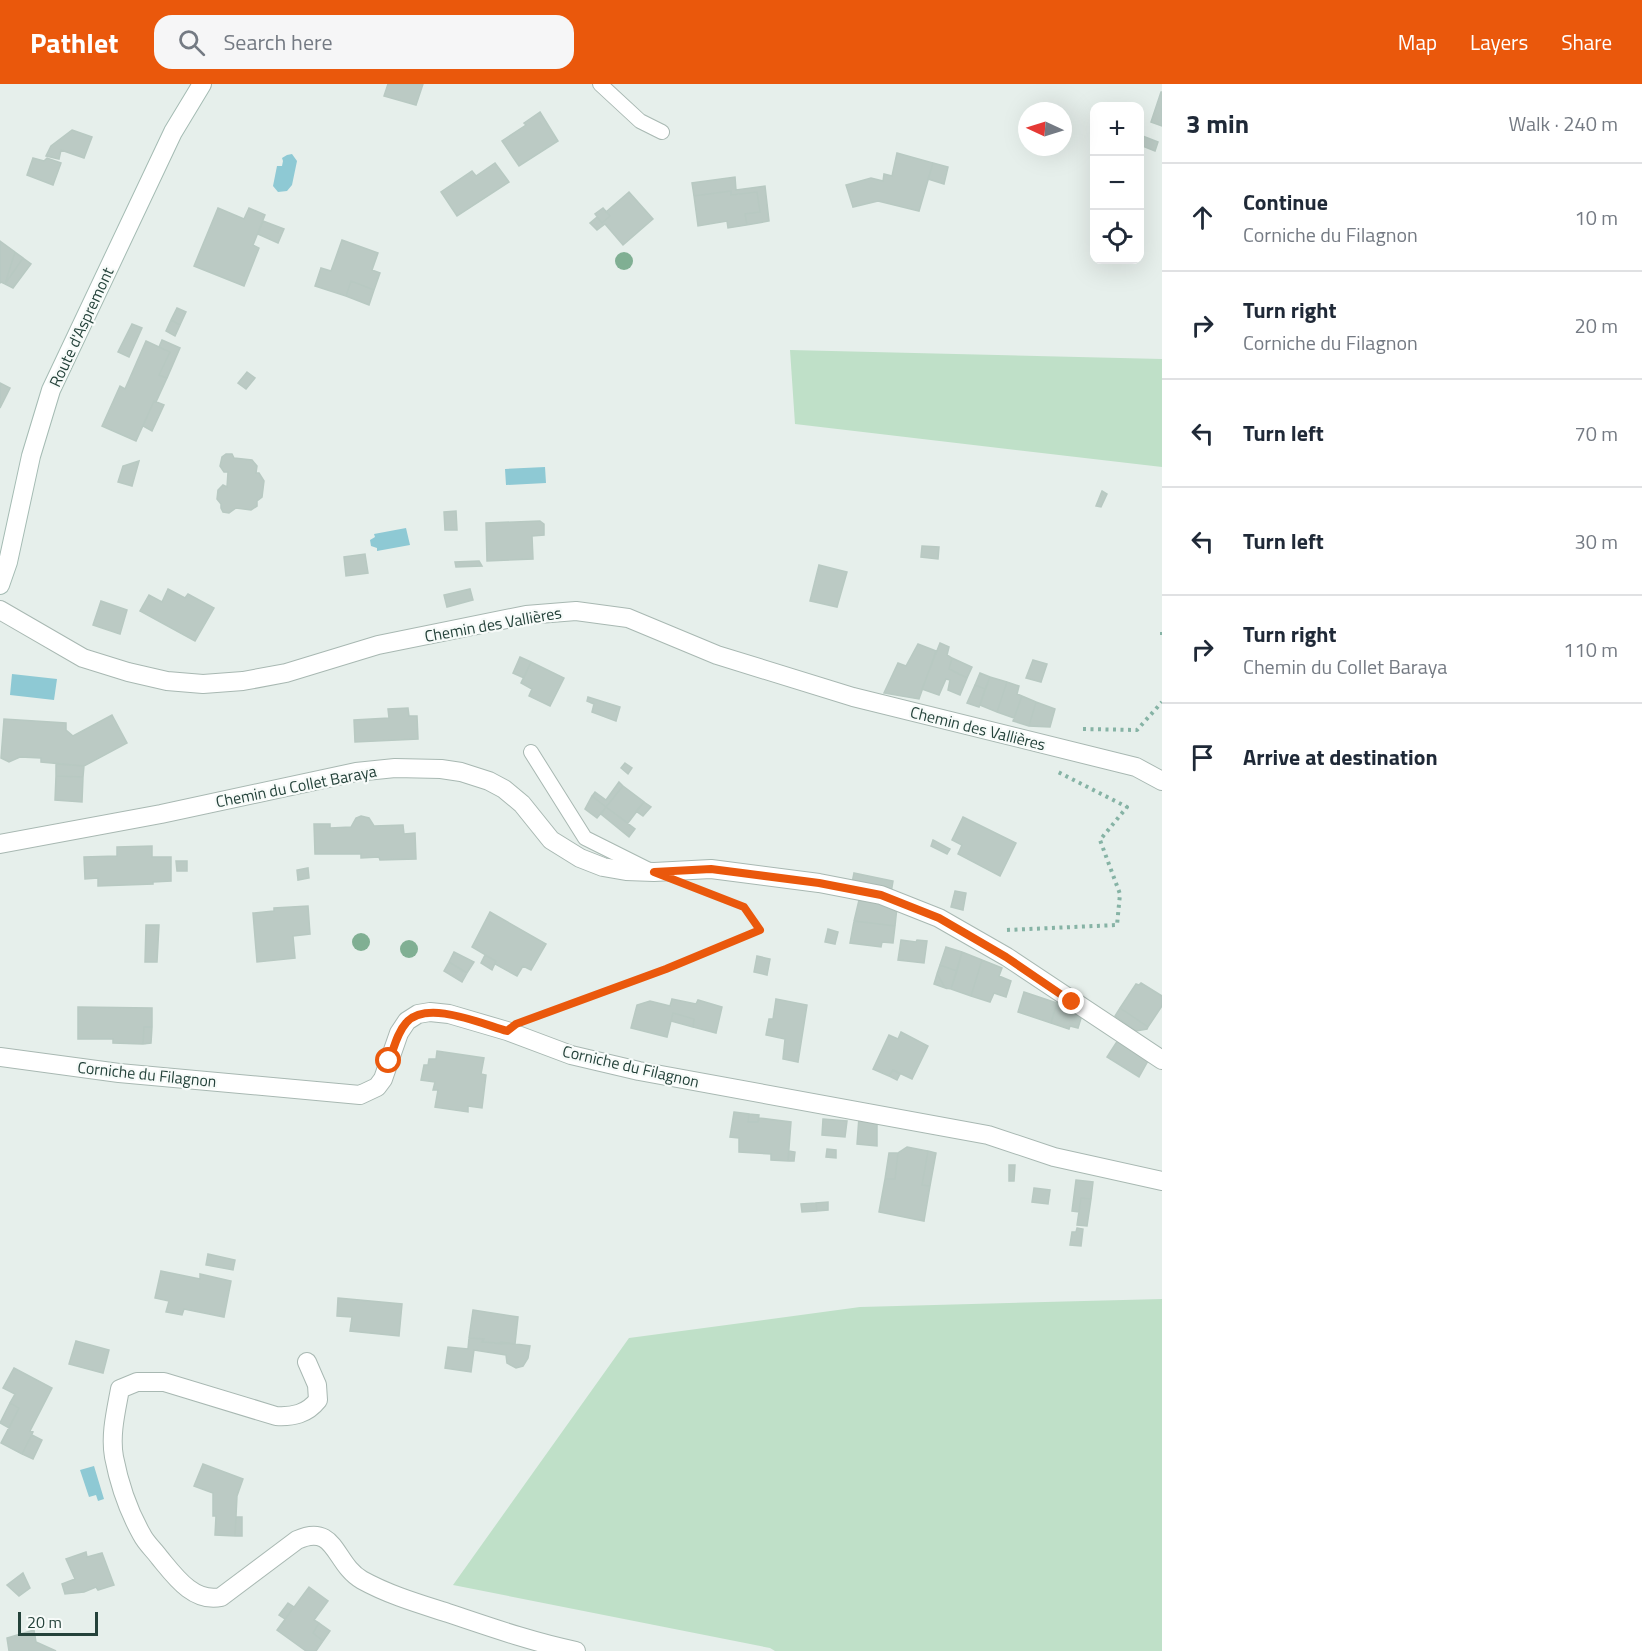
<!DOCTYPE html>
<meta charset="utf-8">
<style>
body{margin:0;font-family:"Titillium Web",sans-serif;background:#f6f6f7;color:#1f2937}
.controls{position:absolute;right:18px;top:18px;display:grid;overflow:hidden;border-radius:12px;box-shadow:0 6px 24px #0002}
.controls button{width:54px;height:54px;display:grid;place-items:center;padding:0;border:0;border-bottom:2px solid #e0e1e3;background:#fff;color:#1f2937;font:30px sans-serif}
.compass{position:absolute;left:1018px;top:18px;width:54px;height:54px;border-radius:50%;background:#fff;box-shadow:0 6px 24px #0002;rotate:274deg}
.scale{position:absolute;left:18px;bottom:15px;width:80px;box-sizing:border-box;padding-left:6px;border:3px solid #24423a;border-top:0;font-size:16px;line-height:21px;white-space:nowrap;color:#24423a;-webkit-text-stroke:4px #f7fbf9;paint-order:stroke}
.stop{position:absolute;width:18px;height:18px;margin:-14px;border:4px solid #ea580c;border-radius:50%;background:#fff}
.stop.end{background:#ea580c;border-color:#fff;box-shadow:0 2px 6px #0008}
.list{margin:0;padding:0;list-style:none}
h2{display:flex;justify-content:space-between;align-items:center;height:78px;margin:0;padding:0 24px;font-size:26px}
h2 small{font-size:20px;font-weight:400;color:#747a83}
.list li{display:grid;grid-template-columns:39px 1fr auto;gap:18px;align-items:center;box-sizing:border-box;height:108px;padding:0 24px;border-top:2px solid #e0e1e3}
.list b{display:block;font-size:22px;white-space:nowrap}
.list p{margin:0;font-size:20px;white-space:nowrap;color:#747a83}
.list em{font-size:20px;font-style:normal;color:#747a83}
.icon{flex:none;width:33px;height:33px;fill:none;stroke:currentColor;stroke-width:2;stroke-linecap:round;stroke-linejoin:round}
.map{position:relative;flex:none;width:1162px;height:1567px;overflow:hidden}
header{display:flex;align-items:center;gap:36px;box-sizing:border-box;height:84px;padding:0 30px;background:#ea580c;color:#fff}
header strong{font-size:28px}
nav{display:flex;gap:33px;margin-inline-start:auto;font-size:21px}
.search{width:420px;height:54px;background:#f6f6f7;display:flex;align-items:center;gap:15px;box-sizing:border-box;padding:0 21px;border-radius:18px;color:#747a83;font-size:22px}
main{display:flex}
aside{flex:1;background:#fff}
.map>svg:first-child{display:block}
</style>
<header>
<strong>Pathlet</strong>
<div class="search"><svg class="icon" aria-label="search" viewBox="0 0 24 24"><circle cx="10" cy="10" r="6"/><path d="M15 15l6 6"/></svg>Search here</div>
<nav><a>Map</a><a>Layers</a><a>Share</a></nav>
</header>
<main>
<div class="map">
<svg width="1162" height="1567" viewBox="0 0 1162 1567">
<rect width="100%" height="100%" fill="#e6efeb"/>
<path fill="#bfe0c8" d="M790 266 1162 275V383L795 340Z
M1162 1215V1567H775L770 1564 453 1501 629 1254 860 1223Z"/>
<path fill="#8ec9d4" d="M292 70 297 77 292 101 287 107 278 108 273 102 277 82H282L283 77 282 74 287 71Z
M545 383 546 399 506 401 505 385Z
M406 444 410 461 377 467V464L371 462 370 456 375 453 374 450Z
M12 590 57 595 54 616 10 611Z
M94 1382 104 1415 98 1417 96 1411 89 1413 80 1386Z"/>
<path fill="#bbcac4" stroke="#b8c9c2" stroke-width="1.5" d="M388 0H423L416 21 384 12Z
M1161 8H1162V42L1151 38Z
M540 28 558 57 519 82 502 57 526 41 524 39Z
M72 46 92 53 84 74 61 66 59 75 46 72 51 62Z
M1140 51 1158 58 1155 67 1140 61Z
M897 69 933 79 919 127 878 117 853 123 846 101 871 94 883 97 884 90 892 92Z
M33 74 44 77 47 74 61 79 53 101 27 91Z
M495 79 509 98 457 132 441 108 472 87 476 92Z
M933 79 948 83 944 100 928 95Z
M735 93 736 106 765 102 769 137 747 141 745 130 760 128 757 108 731 111V107L694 112 692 99Z
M731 107V111L757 108 760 128 745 130 747 141 728 144 727 137 698 142 694 112Z
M629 108 653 135 623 161 605 140 597 146 590 139 597 133 602 139 610 132 606 128Z
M218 124 244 135 249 124 265 131 253 161 259 164 244 202 194 182Z
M603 124 610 132 602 139 595 130Z
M263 137 284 145 278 159 258 150Z
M342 156 378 169 372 186 380 189 374 206 351 197 346 212 315 202 321 184 331 187Z
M0 157 15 168 5 200 1 198 0 199Z
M15 168 23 174 5 200Z
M23 174 31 180 13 204 5 200Z
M351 197 374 206 369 221 346 212Z
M177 224 186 228 180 241 171 236Z
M171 236 180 241 175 252 166 247Z
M132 240 142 244 129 273 118 268Z
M162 256 180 264 167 294 159 291 170 268 159 263Z
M146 257 170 268 159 291 167 294 156 318 154 317 136 357 102 342 120 302 125 305Z
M247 288 255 294 246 305 238 299Z
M0 299 10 304 0 324Z
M154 317 164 321 152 347 143 342Z
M226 370H232L234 374 252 376 257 382 256 389H259L264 397 262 413 257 417V422L251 426 236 424 229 429 223 428 221 424V420L217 415 218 406 223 401 227 403 228 388H224L220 382 222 373Z
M139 377 132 402 118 398 123 382Z
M1102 407 1107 410 1101 423 1096 422Z
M456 427 457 446H445L444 428Z
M540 437 544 440V451L532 452 533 475 487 477 486 439Z
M922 462 939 463 938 475 921 473Z
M365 470 368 489 346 492 344 473Z
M479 477 482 482 456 483 455 478Z
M819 481 847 488 837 523 810 517Z
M168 505 185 514 188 510 214 524 195 557 140 527 149 511 162 518Z
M470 505 473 516 447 523 444 511Z
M101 517 127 526 120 550 93 541Z
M940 559 949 563 947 571 952 574 949 585 967 594 960 611 948 606 950 596 946 595 939 611 922 605Z
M918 560 936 567 919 615 884 609 898 579 906 582Z
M520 573 531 578 524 594 513 589Z
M952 574 972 583 967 594 949 585Z
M1033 576 1047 580 1041 598 1026 594Z
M531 578 564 594 550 622 529 612 532 605 521 599Z
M980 589 990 593 985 605 975 601Z
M990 593 1007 598 997 628 980 621Z
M1007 598 1019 602 1017 610 1022 612 1014 634 997 628Z
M975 601 985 605 979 623 967 619Z
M1022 612 1036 618 1029 642 1013 637Z
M588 613 620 623 616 637 592 628 594 620 587 617Z
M1036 618 1055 625 1050 643 1029 642Z
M408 624 409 632H417L418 655 355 658 354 636 389 634 388 625Z
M112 631 127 659 84 682 41 678V674L20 673 9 678 1 674 4 635 66 639V646L73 652Z
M625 679 632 684 628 690 621 684Z
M56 680 84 682 83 693 56 692Z
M56 692 83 693 82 718 55 716Z
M619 698 623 702 606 723 592 712 595 708 606 716Z
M623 702 644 718 628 739 606 723Z
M592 712 606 723 597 734 585 725Z
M644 718 651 723 643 732 636 727Z
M606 723 635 745 629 753 601 730Z
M361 732 369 734 374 742 403 741 404 750 415 749 416 775 380 776 379 773 361 774V770H315L314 740H330V744L351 743 356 734Z
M963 733 1016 759 1000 792 958 770 962 761 952 756Z
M933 756 950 765 947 770 931 762Z
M152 762V773H171V797L153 798V800L98 802V794L85 795 84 773 117 772V763Z
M176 777H187V787H177Z
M308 784 309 794 298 796 297 786Z
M854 789 893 797 891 809 852 799Z
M955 807 966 809 963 826 951 823Z
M859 816 897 823 895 842 854 837Z
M308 822 310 850 293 852 295 874 257 878 253 829 274 827V824Z
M490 828 546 860 531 886 523 882 517 892 495 880 496 877 472 863Z
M854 837 895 842 893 859 882 858 881 863 850 859Z
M146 841H159L157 878H145Z
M828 845 838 848 835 860 825 858Z
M901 856 916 858 917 856 927 857 924 879 898 876Z
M946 863 962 868 957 887 940 881Z
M454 868 474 878 467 889 449 878Z
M962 868 982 876 971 912 951 905Z
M485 871 496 877 492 886 481 879Z
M757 872 770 875 767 891 754 888Z
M982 876 1002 884 999 892 1011 897 1006 913 994 909 990 918 971 912Z
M449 878 467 889 462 898 444 887Z
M940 881 957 887 951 905 945 904 937 890Z
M937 890 942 898 945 904 934 900Z
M1141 899 1162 912V922L1148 943 1120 924 1136 900 1139 901Z
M1024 908 1057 919 1051 939 1018 928Z
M672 915 696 920 698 916 722 923 716 949 693 943 694 935 673 929 667 953 631 944 637 921 650 917 670 922Z
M776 915 807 921 798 978 783 975 785 955 766 951 769 935H773Z
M1057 919 1077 926 1082 931 1078 944 1070 942 1069 945 1051 939Z
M78 923 152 924V943H144L143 960 113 959V955H78Z
M1120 924 1148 943 1147 945 1136 947 1115 932Z
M673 929 694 935 693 943 671 937Z
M144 943H152L151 959 143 960Z
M901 948 928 962 912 995 893 986 889 992 873 985 889 951 898 955Z
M1118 956 1149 975 1139 993 1107 973Z
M437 967 484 974 481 990 486 991 482 1024 468 1022V1028L435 1023 438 1006H433L435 998 421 996 424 981H428L429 975H436Z
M893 986 900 990 897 996 889 992Z
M734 1028 749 1030 748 1038H758L759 1034 791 1038 788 1077 771 1076V1070L739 1068V1054L730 1053Z
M749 1030 759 1031 758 1038H748Z
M859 1033 877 1034V1062L857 1060Z
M823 1035 847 1037 845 1053 822 1051Z
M907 1063 928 1067 922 1101 930 1102 924 1137 879 1128 885 1095H895L898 1069Z
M827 1065 836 1066V1074L826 1073Z
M789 1067 795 1068 794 1077H788Z
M928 1067 936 1069 930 1102 922 1101Z
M889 1069H898L895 1095H885Z
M1009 1081H1015L1014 1097H1009Z
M1076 1096 1093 1098 1091 1115 1081 1114 1079 1128 1072 1127Z
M1034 1104 1050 1106 1048 1120 1032 1118Z
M1081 1114 1091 1115 1087 1142 1077 1141Z
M828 1118V1126L817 1127 816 1119Z
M816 1119 817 1127 802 1128 801 1120Z
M1077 1144 1083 1145 1081 1162 1070 1161 1072 1148H1076Z
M208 1170 235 1176 233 1186 206 1181Z
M161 1187 200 1195V1190L231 1197 224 1233 184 1225 182 1231 166 1228 169 1217 155 1214Z
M338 1214 402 1220 399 1252 350 1247 352 1233 337 1232Z
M473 1226 518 1233 515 1260 482 1258 484 1255 469 1254Z
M469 1254 484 1255 482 1258 501 1260V1258L530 1262 528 1274 523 1282 516 1284 507 1279 506 1271 474 1266 471 1288 445 1284 448 1263 468 1265Z
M76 1257 109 1266 103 1289 69 1280Z
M14 1284 52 1304 30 1347 33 1348 22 1370 1 1359 19 1324 10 1319 15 1310 3 1304Z
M10 1319 19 1324 9 1344 0 1339Z
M32 1351 42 1356 33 1375 22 1370Z
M203 1380 243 1395 237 1412 235 1452 215 1451 216 1432H213V1409L194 1402Z
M236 1433H242V1452H235Z
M86 1468 87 1473 102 1469 114 1501 98 1506 96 1503 84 1508 65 1510 62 1500 75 1495 66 1475Z
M23 1489 30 1504 19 1512 7 1501Z
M309 1503 328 1517 314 1536 319 1539 313 1549 323 1557 316 1567H306L277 1546Z
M288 1519 294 1523 285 1535 279 1531Z
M319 1539 330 1547 323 1557 313 1549Z
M34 1546 36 1558 56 1567H9L7 1554Z"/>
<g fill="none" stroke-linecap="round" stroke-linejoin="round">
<g stroke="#a8b8b2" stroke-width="16">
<path id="lane" d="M600 0 640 37 662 48
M531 668 585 754 649 786"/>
</g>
<g stroke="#a8b8b2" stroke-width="20">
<path id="street" d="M0 526 83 574 128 588 167 597 203 600 243 597 286 589 378 561 526 531 576 527 628 534 717 571 853 613 1136 683 1162 697
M0 760 161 730 356 688 395 684 441 685 461 688 489 697 504 705 522 720 551 756 580 774 603 783 626 787 654 788 711 785 819 799 881 811 939 834 1007 873 1162 976
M0 973 119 989 360 1011 377 1003 383 995 399 949 407 937 418 930 430 928 449 930 507 947 571 971 639 987 988 1051 1054 1073 1162 1097
M307 1278 317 1301 318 1316C307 1330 293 1333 276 1332L164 1298H137L120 1305C116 1327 110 1351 114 1373 119 1399 129 1428 142 1451 146 1459 154 1466 159 1473 174 1491 193 1519 221 1513L297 1456C336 1438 334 1480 362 1496 389 1511 420 1520 448 1529 490 1543 532 1558 576 1567"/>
</g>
<g stroke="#a4bbb3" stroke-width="20">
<path id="secondary" d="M0 501 8 478 31 372 51 306 173 48 202 0"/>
</g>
<path stroke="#86b3a5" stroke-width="4" stroke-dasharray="3 4.5" stroke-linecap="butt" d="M1162 548V551
M1083 645 1137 646 1162 618
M1007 846 1117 841 1120 810 1100 756 1127 723 1058 688
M534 934 666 885 761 846 744 823 708 809"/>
<use href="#lane" stroke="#fff" stroke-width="14"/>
<use href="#street" stroke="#fff" stroke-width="18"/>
<use href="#secondary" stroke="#fff" stroke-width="18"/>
</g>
<g fill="#80af93">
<circle cx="624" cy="177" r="9"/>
<circle cx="361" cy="858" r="9"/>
<circle cx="409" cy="865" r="9"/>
</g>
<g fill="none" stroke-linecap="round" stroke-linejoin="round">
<path stroke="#ea580c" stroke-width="8" d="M389 977C394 964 397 949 406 939 426 915 482 940 507 947L516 940 666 885 760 846 744 823 654 788 711 785 819 799 881 811 939 834 1006 873 1072 918"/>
</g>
<g text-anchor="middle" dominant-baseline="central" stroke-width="4.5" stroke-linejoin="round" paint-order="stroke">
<g font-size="16" fill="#24423a" stroke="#f7fbf9">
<text transform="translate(81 243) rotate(-65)">Route d'Aspremont</text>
<text transform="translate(493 540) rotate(-10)">Chemin des Vallières</text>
<text transform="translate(978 644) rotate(14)">Chemin des Vallières</text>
<text transform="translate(296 702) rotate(-11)">Chemin du Collet Baraya</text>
<text transform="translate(631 982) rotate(13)">Corniche du Filagnon</text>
<text transform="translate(147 990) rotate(6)">Corniche du Filagnon</text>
</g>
</g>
</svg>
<div class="controls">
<button>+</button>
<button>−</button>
<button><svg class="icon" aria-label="locate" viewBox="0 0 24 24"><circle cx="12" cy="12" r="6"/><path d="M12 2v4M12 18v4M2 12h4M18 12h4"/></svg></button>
</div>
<svg class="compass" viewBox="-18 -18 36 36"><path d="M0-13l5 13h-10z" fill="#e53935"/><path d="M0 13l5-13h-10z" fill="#747a83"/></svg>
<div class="scale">20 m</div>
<div class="stop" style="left:389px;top:977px"></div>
<div class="stop end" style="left:1072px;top:918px"></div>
</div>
<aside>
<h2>3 min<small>Walk · 240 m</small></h2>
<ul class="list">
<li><svg class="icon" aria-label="ahead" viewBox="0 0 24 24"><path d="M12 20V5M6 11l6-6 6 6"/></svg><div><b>Continue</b><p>Corniche du Filagnon</p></div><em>10 m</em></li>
<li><svg class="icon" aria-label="right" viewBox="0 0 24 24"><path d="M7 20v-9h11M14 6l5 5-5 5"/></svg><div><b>Turn right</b><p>Corniche du Filagnon</p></div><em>20 m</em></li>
<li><svg class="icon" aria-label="left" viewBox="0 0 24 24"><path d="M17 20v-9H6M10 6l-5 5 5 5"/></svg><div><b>Turn left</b></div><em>70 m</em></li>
<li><svg class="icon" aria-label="left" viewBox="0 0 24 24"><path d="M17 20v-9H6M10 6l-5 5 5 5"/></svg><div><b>Turn left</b></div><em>30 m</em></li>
<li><svg class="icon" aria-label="right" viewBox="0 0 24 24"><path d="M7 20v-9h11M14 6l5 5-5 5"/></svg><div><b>Turn right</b><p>Chemin du Collet Baraya</p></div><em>110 m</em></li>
<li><svg class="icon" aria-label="arrive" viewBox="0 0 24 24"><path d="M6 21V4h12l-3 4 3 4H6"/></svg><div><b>Arrive at destination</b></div></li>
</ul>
</aside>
</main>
